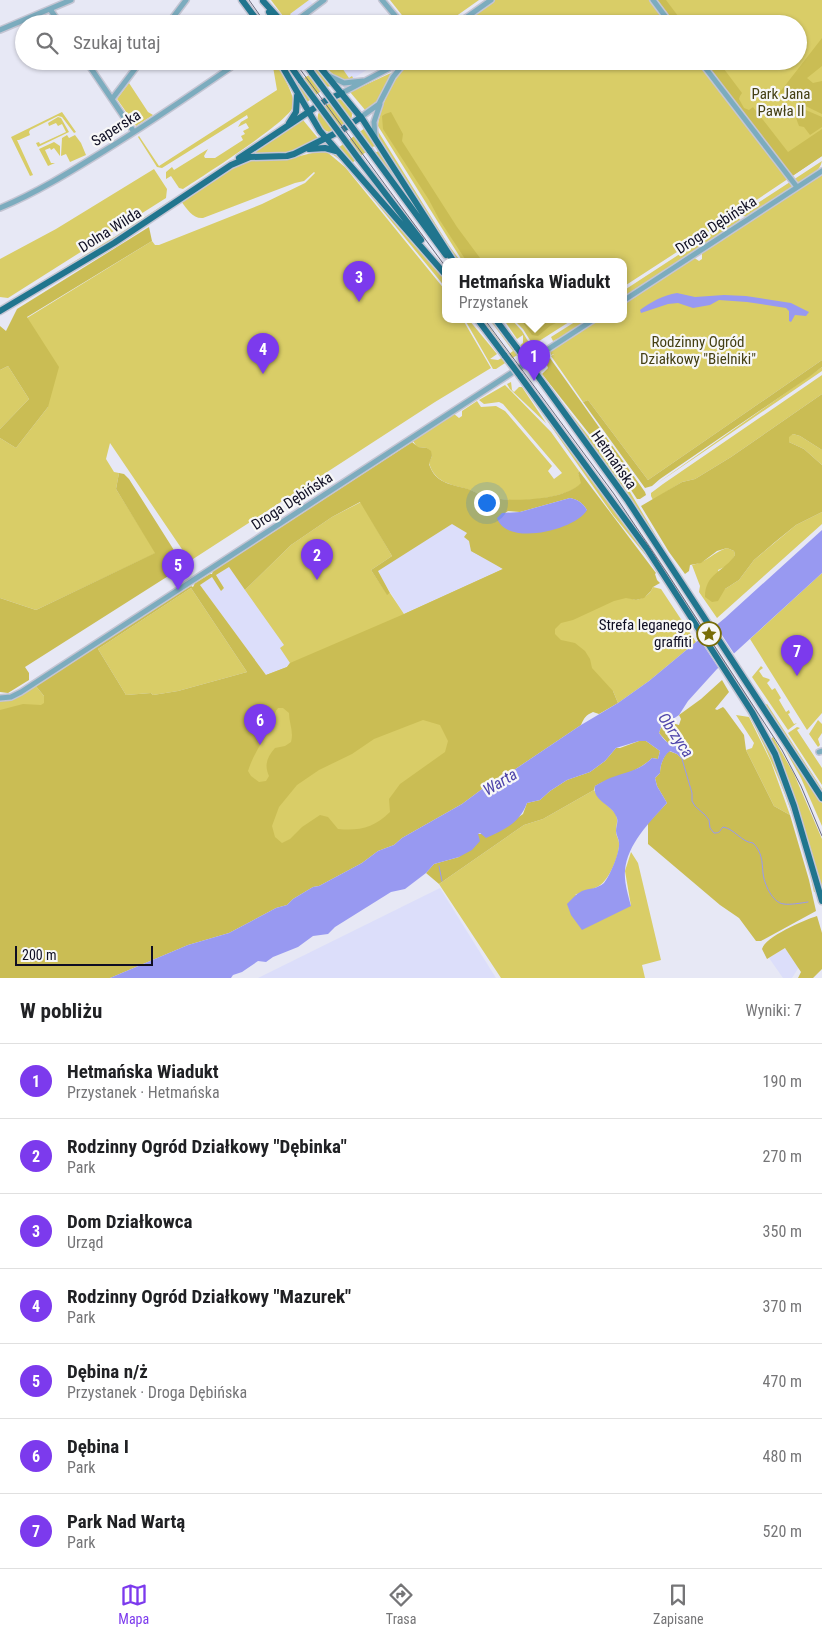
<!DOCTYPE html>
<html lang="pl">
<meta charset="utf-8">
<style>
body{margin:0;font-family:"Roboto Condensed",sans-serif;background:#f2f2f2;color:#202124}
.scale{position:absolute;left:15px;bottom:12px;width:138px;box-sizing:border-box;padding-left:5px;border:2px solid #0f0e23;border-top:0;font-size:14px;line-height:18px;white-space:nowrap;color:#0f0e23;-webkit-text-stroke:4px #f7f7f7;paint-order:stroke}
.you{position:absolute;left:486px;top:502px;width:18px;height:18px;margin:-12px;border:4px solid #fff;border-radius:50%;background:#1a73e8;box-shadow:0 0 0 8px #1a73e833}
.badge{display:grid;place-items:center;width:32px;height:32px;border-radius:50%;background:#7c3aed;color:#fff;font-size:16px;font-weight:700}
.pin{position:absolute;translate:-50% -41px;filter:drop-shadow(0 1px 2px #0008)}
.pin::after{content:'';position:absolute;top:26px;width:18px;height:15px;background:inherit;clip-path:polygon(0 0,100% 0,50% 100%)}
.popup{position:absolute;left:442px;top:258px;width:185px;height:65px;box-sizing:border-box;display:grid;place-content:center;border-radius:10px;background:#fff;filter:drop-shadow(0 1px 4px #0005);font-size:16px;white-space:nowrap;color:#757577}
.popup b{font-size:19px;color:#202124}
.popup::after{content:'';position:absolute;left:50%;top:100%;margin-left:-10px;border:10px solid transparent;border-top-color:#fff}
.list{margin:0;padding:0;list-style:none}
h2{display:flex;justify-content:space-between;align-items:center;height:65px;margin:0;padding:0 20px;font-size:21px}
h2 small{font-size:16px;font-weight:400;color:#757577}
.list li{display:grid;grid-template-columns:32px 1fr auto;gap:15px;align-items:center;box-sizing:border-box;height:75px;padding:0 20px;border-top:1px solid #e0e0e0}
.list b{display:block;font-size:19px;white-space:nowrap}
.list p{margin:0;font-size:16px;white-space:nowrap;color:#757577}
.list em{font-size:16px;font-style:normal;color:#757577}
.icon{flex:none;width:28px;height:28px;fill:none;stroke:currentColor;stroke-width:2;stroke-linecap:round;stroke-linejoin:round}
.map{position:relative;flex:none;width:822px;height:978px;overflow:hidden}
.search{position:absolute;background:#fff;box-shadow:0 1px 4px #0004;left:15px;right:15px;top:15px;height:55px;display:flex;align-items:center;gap:12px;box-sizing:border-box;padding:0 18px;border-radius:28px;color:#757577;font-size:19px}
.sheet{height:590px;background:#fff}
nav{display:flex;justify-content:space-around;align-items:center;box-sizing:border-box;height:70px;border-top:1px solid #e0e0e0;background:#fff;font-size:14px;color:#757577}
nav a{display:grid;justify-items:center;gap:2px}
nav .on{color:#7c3aed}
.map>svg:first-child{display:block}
</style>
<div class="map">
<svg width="822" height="978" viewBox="0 0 822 978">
<rect width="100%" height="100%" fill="#e7e8f5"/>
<path fill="#dcdefa" d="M309 0 314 5 294 20 289 14Z
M325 61H381L349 81Z
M452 523 467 533 465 537 491 561 504 569 404 614 377 571Z
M229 567 285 645 290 663 287 667 266 675 200 585 212 577 221 590 224 588 216 575Z
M440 888 496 978H258Z
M785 948 799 967 792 978H783L769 958Z"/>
<path fill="#d9cd67" d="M271 0H309L290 14 296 23 306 17 296 24H289Z
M390 0H479L445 24H409Z
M495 0H822V156L740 211 736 206 734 208 737 213 623 287V262H463L378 126C380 106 395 74 411 61H443L438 67 439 68 445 61H798V24H462Z
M272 61H275C280 71 297 97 293 107 287 123 201 177 183 189L179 188 171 176 166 179V172L172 167 174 170 208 149 204 156 205 158H215L243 140 241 136 245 134 243 131 249 128 246 123 238 127 241 122 248 118 247 115 162 168 157 167 138 137 139 136 159 166 277 90Z
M321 61H333L337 67 340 65 349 78 352 76 354 80C338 82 330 72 321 61Z
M317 67 332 86 326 87 306 103 295 84 315 71Z
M391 73 379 99 366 111 350 92Z
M129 83 148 112 153 115 136 126 117 99Z
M336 99C341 99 343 100 346 104 349 107 352 109 352 114 353 123 338 134 329 132 325 131 322 129 320 125 312 112 326 104 336 99Z
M62 112 76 132 74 133 62 117 58 116 30 130 29 132 30 135 19 140H17L33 175 30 176 11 137Z
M58 117 61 118 69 132 38 147 36 143 39 142 40 144 66 132 62 124 58 126 56 123 49 126 48 123Z
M303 120 317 137 318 140C290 154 284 154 253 153Z
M365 128 376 146 372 147 352 163 338 148Z
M376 128 448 244 461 262H457L378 138Z
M67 135 69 138 75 135 81 143 86 155 70 162 66 154 61 156 62 138Z
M54 142 60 146V156L54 148 51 150 50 148 45 150 51 163H55L48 166 39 149Z
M324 150V152H327L345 167 445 290V320H463L491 368 435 402 190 561 110 443 106 459 114 472 119 473 116 489 156 553 36 610 0 598V433V438L16 448 48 407 30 323 27 318 152 241 155 245H159L262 204 305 183 315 173 314 172 304 181 295 183 203 218C193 219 187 209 181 201L232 167 245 161 262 158 288 159Z
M379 151 429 228 374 153Z
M333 152 337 155 437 269 445 280V287L343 162 332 154Z
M822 161C820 172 809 177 799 183H796L793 180Z
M154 169 167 189 166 198 8 298 0 297V259L56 229Z
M822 173V360L648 480 588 400 583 402 551 356 554 354 551 355 550 350 597 320H623V303L693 257 699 261 702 259V252Z
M790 182 793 187 747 217 743 216 741 214Z
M174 198 115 239 0 307 116 236Z
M738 216 740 220 739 222 623 298V291Z
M465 320H469L497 354 490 359 498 360 507 355 481 320H484L509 354 513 351 490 320H493L514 350 523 343V335L517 339 504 320H512L522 331 531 346 496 369H493Z
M514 320H572L533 345 523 329Z
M578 320H590L566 335 553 341 551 337Z
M8 366 29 399 0 429V370Z
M822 367V371L655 485Z
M822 375V394L731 457 695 479 682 482 653 500 651 496V493L663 484Z
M543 379 621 477 667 554 608 468Z
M511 382 512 390 514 392 519 387H522L546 423 510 389 507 384Z
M505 385 551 432 579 471 578 473 582 483C565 500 515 503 493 498 484 497 476 492 467 489 450 484 435 483 429 463L432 456 427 448 417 447 413 441 453 413 459 418 462 416V411L477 401 481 407 496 406 505 411 552 466 548 471 554 479 562 473 503 404 499 402 484 404 479 400Z
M525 389 604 495 652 563 613 515Z
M793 434 800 436 822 450V465L804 449 789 442V436Z
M361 502 392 556 371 570 387 594 390 593 404 614 503 569 491 561 471 551 636 600C644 598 650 595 653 587L661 589 696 642 649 681 618 703 613 691 458 796 0 978V700L35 685 44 696 45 701 149 699 266 675 287 667 290 663 280 648 284 645 245 590 291 545 332 517Z
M822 512V524L717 618 699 592 700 586 692 565C706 563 714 552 727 548L734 551 735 555 729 565 718 570 725 589 739 580 754 560 796 525Z
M822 573V713L807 730 750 639Z
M191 588 247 672 178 691 153 695 151 693 126 695 98 649Z
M761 666 763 668 759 671 763 677 769 679 770 680 767 683 772 690 775 688 781 698 779 700 786 712 789 710 790 713 788 714 794 724 797 723 788 730 752 677Z
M767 704 822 789V794L765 705Z
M751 714 766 742 785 787 816 892H814C801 830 778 771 749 715Z
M736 715 749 717 771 762 790 815 774 806 746 750 752 748 754 743Z
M818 720 822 724V733L818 739 820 745 818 747 809 734Z
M797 727 800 728 797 730 822 768V785L788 733Z
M777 735 822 803V826L801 778Z
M773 737 794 774 822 839V888L792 791 770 740Z
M594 790C600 802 607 803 615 813 619 819 616 825 616 832 616 836 619 839 619 843 620 855 608 883 597 887 589 891 582 891 575 895L631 906 625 871 631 852 638 863 661 960 642 965 645 978H501L439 884 524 825 543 819Z"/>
<path fill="#cabd54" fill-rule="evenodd" d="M654 0H666L684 24H672Z
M822 38V66L807 78 813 83 822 81V114L791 99 793 97 786 91 781 94 780 92Z
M701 61H718L742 93 740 96 739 99 744 108 749 110 753 107 788 152 822 129V156L791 177Z
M801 108 822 117V127L810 135 804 127 799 126 796 118Z
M391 112 403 134 402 141 457 227 483 262H467L439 219 429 200 383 129 382 116 385 114Z
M149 227 152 241 27 317 59 367 48 407 16 448 0 438V429L29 399 8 366 0 370V326L6 331 17 309Z
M521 320H554L556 323 550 326 538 336 532 335Z
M550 358 645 492 646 495 640 499H637L617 469 542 374 548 368 546 362Z
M822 360V367L809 377 660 479 652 486 645 488 583 402 588 400 648 480Z
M822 394V450L800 436 793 434 789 437V442L804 449 822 465V512L796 525 775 542 754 560 739 580 725 589 718 601 712 602 705 597C705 573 724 572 735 555L734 551 727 548 717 551 701 563 690 565 689 571 685 574 669 552 641 506 682 482 695 479 731 457Z
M412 442 418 447 427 448 431 451 432 456 429 464C435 483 450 484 468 489 476 492 484 497 493 498 515 502 565 500 581 483L578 473 579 471 656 573 655 574 657 580 660 583 653 587 651 591 644 598 636 600 626 598 614 601 573 620 561 623 555 629V634L561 640 575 643 585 651 590 659 592 668 613 691 618 703 599 714 593 712C586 715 584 718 581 725L508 774 493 781 462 804 402 838 394 845 378 851 362 863 319 886 313 887 293 899 287 905 276 908 229 933 188 945 110 978H0V710L23 704 41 705 44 703V696L35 685 172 596 191 586 193 587 195 583 210 574H212L213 571ZM570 498C578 500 582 502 587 510L498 518 508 511 520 512ZM360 502 392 556 371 570 387 595 390 593 378 571 452 524 467 533 464 537 469 541 471 551 503 569 404 614 290 663 287 667 266 675 200 585 212 577 221 591 224 588 216 575 229 567 245 590 291 545 332 517ZM191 588 247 672 178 691 153 695 151 693 126 695 98 649ZM278 708H283L289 713C289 723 294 732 291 742L285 746 275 748C267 757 264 765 269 776L266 781 259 782 251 776 248 771C253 755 262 742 271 727 274 721 273 714 278 708ZM423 720 440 725 448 741 445 752 400 784 389 799 390 812C374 828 359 831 338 829L328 817 320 815 302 827 290 839 282 843 275 837 272 826 279 807 297 785 319 770 352 754 374 739Z
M119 473 124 474 129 479 184 566 25 667 29 673V680L8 693 0 692V598L36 610 155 553 116 489Z
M722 680 729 692 715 709 717 710 723 707 725 709 744 735 746 750 774 806 790 815 809 880 816 911 761 941H756L739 918 720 905 648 844V823L667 803 657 786 655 778 660 773C660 766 663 756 669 751L677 754 682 759 659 733 661 727 669 722 679 725 681 719 679 715 701 699Z
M639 741H646L660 751 658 759 652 758C636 774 614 776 595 786L594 790 543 819 524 825 439 884 426 873 434 864 459 857 477 834H494L523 814 527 803 540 800 550 791 567 780 590 772 605 761 616 748H620Z
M817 916 822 933V969L813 978H798L801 972 785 948 767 959 762 949C765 937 804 920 817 916Z"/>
<path fill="#9899f1" d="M677 293 695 297 724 295 746 296 791 303 809 312 806 316 795 315 791 322 789 321V311L786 308 747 302 719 300 710 305 693 308 678 303 668 304 641 313 640 310C651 302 663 295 677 293Z
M570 498C578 500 582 502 587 510 576 530 506 547 497 518L502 513 520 512Z
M822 530V573L717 669 688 701 679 715 661 727 659 733C664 739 667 745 676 745 680 749 683 754 682 759L677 754 670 751C663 756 660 766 660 773L655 778 657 786 667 803C650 822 627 844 625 871 624 882 628 895 631 906L582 930 571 915 567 904C572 899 576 894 582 891 590 888 597 889 604 883 610 876 620 852 619 843 619 839 616 835 616 831 616 826 619 821 616 816 611 804 592 801 595 786 600 783 605 780 610 778 626 772 639 771 652 758L658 759 660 751 646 741H639L616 748 605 761 590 772 567 780 550 791 540 800 527 803C519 824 505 829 486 838L480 833 478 834 480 841 472 850 459 857 434 864 426 873 405 889 391 892 335 927 328 934 313 936 298 947 273 957 266 962 258 961 242 972 233 975 231 978H110L188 945 229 933 276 908 287 905 293 899 313 887 319 886 362 863 378 851 394 845 402 838 462 804 493 781 508 774 581 725 618 703 649 681 725 618Z"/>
<path fill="#e7e8f5" d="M714 623 735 655 720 670 698 637Z"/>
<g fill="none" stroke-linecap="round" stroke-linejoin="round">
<path stroke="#9899f1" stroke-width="1" d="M682 759 692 793V801L695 806 705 815 709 820 710 828 714 833C721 833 719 831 723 827 735 829 741 842 753 843 762 852 762 861 763 873 764 883 772 903 784 904 790 905 801 903 808 902
M439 866 442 881"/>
<g stroke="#c4c5d3" stroke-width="8">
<path id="minor" d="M382 0 402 24
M653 0 671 24
M50 9 60 24
M296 21 324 0
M168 24 186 0
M457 24 491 0
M0 30 71 0
M86 61 134 132
M700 61 797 187
M329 76 344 83 363 81
M342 93 403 61
M112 99 141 61
M361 117 379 104 393 77 406 61
M375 137 374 122 380 104
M0 208C36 193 70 172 104 151 150 123 195 92 240 61
M623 301 822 171
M0 698 11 697 21 692 593 320
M819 752 822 751"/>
</g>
<g stroke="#c4c5d3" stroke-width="9">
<path id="major" d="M242 0 260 24
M263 1 284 24
M269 12 277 24
M279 61 320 131 444 273
M287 61 301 81
M303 61 312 73
M315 61 363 120 454 262
M289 123 296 112 297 96
M309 149 325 148 336 151
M369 150 446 255
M239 158 325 101 342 93
M358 158 421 240
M0 311 114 243 231 165 250 157 287 156 294 154 342 130 361 117
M478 320 505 356
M496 320 517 348
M532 368 628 501 822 798
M520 376 647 549 752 712 775 754 794 806 822 901"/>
</g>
<use href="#minor" stroke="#7cacbe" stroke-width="5"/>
<use href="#major" stroke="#20758e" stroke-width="6"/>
<path stroke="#6c6c7d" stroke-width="1" d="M249 0 266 24
M294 61 445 266
M485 320 614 494 667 573 782 750 801 786 822 836"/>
<g stroke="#c4c5d3" stroke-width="9" stroke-linecap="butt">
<path id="major-bridge" d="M312 73 369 150
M301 81 358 158
M517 348 532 368
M505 356 520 376"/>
</g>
<use href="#major-bridge" stroke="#20758e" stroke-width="6"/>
</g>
<defs>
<g id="sight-ring" transform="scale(1.25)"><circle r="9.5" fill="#f7f7f7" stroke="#776c08" stroke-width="1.5"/><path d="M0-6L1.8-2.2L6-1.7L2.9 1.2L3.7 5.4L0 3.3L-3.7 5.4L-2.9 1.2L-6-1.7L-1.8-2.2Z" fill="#776c08"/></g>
</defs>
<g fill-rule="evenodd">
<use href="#sight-ring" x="709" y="634"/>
</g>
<g text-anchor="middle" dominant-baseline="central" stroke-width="4.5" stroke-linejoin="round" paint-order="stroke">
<g font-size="15" fill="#454014" stroke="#f7f7f7">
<text x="781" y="94">Park Jana<tspan x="781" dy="17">Pawła II</tspan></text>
<text x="698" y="342">Rodzinny Ogród<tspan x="698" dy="17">Działkowy "Bielniki"</tspan></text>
</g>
<g font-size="15" fill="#0f0e23" stroke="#f7f7f7">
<text transform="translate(116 128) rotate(-32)">Saperska</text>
<text transform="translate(716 225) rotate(-33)">Droga Dębińska</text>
<text transform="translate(110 230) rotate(-32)">Dolna Wilda</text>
<text transform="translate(614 460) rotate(55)">Hetmańska</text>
<text transform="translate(292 501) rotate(-33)">Droga Dębińska</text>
</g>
<g font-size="15" fill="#0f0e23" stroke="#f7f7f7" text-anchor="end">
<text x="692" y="625">Strefa leganego<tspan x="692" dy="17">graffiti</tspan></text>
</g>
<g font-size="16" font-style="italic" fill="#4d43a9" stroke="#f7f7f7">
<text transform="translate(676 735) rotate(56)">Obrzyca</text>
<text transform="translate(500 782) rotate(-31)">Warta</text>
</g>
</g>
</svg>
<div class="scale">200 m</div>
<div class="you"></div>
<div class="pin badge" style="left:534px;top:381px">1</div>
<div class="popup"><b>Hetmańska Wiadukt</b>Przystanek</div>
<div class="pin badge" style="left:317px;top:580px">2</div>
<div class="pin badge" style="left:359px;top:302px">3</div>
<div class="pin badge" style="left:263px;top:374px">4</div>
<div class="pin badge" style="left:178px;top:590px">5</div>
<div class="pin badge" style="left:260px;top:745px">6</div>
<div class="pin badge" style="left:797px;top:676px">7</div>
<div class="search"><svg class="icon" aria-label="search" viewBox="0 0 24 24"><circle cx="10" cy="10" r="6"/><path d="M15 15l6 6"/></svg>Szukaj tutaj</div>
</div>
<section class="sheet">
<h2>W pobliżu<small>Wyniki: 7</small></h2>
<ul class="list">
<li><span class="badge">1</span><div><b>Hetmańska Wiadukt</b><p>Przystanek · Hetmańska</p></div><em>190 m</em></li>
<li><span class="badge">2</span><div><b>Rodzinny Ogród Działkowy &quot;Dębinka&quot;</b><p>Park</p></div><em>270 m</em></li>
<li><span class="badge">3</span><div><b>Dom Działkowca</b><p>Urząd</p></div><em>350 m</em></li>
<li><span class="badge">4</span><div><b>Rodzinny Ogród Działkowy &quot;Mazurek&quot;</b><p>Park</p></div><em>370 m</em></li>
<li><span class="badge">5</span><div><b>Dębina n/ż</b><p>Przystanek · Droga Dębińska</p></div><em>470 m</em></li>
<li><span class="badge">6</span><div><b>Dębina I</b><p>Park</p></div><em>480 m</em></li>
<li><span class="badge">7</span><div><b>Park Nad Wartą</b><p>Park</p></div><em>520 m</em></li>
</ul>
</section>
<nav>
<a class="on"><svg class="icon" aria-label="map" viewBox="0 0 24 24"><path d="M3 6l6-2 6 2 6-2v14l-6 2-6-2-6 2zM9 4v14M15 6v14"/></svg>Mapa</a>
<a><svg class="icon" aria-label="directions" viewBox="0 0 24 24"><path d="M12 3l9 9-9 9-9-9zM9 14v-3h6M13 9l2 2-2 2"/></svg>Trasa</a>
<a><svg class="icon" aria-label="saved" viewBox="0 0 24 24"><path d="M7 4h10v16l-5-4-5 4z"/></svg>Zapisane</a>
</nav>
